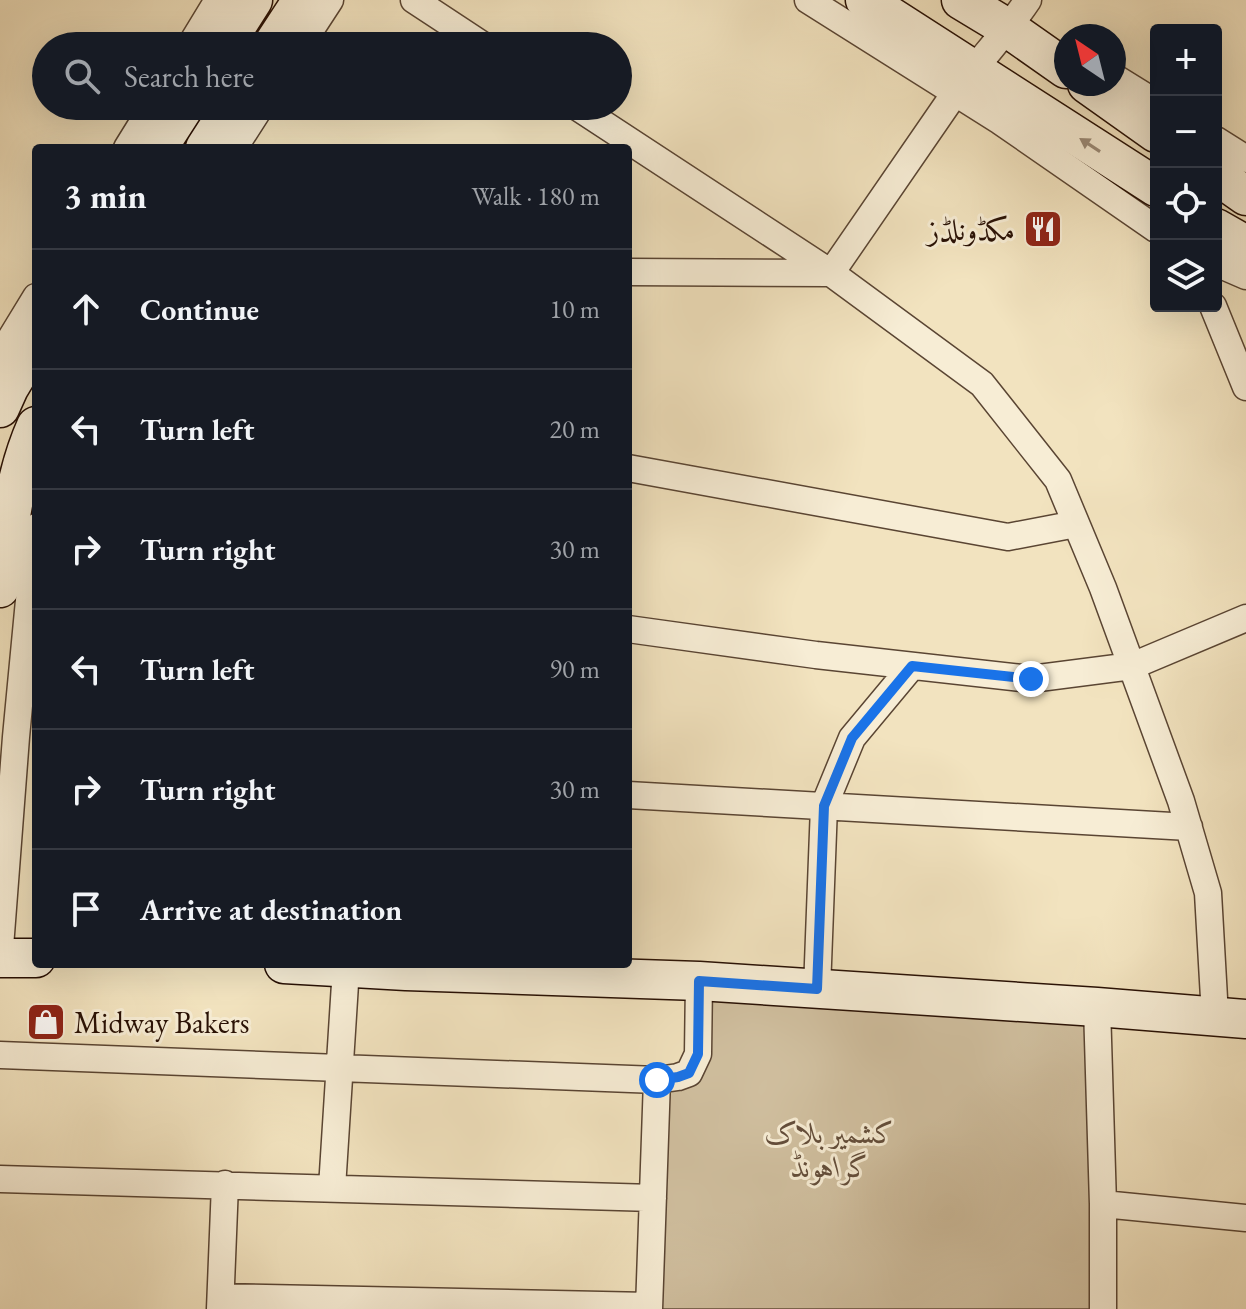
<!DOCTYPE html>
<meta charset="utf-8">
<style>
body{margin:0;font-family:"EB Garamond",Amiri,serif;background:#20242c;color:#f1f3f6}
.controls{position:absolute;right:24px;top:24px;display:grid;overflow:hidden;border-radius:8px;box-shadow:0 8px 32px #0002}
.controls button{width:72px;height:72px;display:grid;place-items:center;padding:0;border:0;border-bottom:2px solid #363941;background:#171b24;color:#f1f3f6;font:40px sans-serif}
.compass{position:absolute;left:1054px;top:24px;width:72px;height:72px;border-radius:50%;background:#171b24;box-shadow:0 8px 32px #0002;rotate:325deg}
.stop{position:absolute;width:24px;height:24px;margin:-18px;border:6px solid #1a73e8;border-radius:50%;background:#fff}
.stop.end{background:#1a73e8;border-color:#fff;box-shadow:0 2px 8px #0008}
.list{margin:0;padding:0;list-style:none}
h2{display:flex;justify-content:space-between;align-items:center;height:104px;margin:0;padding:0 32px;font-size:34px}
h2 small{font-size:26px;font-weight:400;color:#9ea1a6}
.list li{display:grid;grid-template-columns:52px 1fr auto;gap:24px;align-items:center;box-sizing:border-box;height:120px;padding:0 32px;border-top:2px solid #363941}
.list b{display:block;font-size:30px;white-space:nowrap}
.list em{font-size:26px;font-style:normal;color:#9ea1a6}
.icon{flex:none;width:44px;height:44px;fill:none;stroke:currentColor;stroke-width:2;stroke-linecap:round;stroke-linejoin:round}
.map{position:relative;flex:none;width:1246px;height:1309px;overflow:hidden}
.search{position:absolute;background:#171b24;box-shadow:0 8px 32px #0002;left:32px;top:32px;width:600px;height:88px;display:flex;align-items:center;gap:20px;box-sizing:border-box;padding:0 28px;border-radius:44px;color:#9ea1a6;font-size:30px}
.panel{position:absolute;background:#171b24;box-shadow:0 8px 32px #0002;left:32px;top:144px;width:600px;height:824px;border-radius:8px}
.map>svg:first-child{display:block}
</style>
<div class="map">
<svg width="1246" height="1309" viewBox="0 0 1246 1309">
<rect width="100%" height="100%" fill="#f2e3bf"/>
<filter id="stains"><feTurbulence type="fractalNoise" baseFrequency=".0025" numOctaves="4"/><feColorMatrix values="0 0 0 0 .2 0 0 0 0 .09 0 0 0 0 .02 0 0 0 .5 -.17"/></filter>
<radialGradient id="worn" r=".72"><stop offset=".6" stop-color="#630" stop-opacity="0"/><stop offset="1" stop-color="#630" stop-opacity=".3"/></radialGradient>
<path fill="#d0bf9f" stroke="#7c6852" stroke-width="2" d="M699 981 1097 1007 1103 1309H649L657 1080 689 1073Z"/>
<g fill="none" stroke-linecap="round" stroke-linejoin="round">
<g stroke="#5a4533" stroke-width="29">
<path id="street" d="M414 0 484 46
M808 0 1000 121 1156 229
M190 46 218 0
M300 46 330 0
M1114 77 1156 103
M576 106 831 273 982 384 1058 480 1103 588 1181 801 1208 893 1215 1016
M1216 140 1246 159
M127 148 153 106
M234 148 261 106
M1216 263 1246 276
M628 272 831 273 955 93C979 61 1006 33 1028 0
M1213 306 1246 387
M0 356 36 297
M628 468 1008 537 1076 524
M628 629 816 655 1031 679 1132 666 1246 618
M628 795 1189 827
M0 947 16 737 36 527
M817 989 824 806 852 738 912 666
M1097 1007 1103 1204V1309
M0 1055 657 1080
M0 1179 653 1198
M332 1188 346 968
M1103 1204 1246 1218
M221 1297 649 1306
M220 1309 225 1184
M649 1309 657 1080 678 1077 689 1073 698 1054 699 981"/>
</g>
<g stroke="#281004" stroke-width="41">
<path id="secondary" d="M865 0 1156 187
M961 0 1009 29 1066 69
M224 46 253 0
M272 46 302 0
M1087 84 1156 133
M158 148 185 106
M205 148 232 106
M1216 175 1246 196
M1216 228 1246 245
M0 408 9 388 36 343
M0 588C9 532 13 478 36 426
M0 958H36
M284 964 406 971 699 981 1097 1007 1246 1019"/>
</g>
<use href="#street" stroke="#f7edd5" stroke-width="26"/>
<use href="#secondary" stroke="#f7edd5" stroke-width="38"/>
</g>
<defs><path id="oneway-solid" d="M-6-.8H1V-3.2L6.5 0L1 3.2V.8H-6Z" transform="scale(2)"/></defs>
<use fill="#9a8a77" href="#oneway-solid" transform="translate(1090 145) rotate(-147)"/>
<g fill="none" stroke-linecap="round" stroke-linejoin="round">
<path stroke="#1a73e8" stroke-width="10" d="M657 1080 678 1077 689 1073 698 1054 699 981 817 989 824 806 852 738 912 666 1031 679"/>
</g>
<defs>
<g id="restaurant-square" transform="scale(2)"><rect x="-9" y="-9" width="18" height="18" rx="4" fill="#8f2418" stroke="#f7edd5"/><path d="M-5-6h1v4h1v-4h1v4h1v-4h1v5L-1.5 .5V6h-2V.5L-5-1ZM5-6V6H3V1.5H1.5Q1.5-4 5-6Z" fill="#fff"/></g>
<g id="shop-square" transform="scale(2)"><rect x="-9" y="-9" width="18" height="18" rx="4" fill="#8f2418" stroke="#f7edd5"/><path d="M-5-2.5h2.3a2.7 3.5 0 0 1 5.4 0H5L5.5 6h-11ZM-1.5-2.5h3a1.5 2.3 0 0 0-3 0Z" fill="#fff"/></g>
</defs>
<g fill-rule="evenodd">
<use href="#restaurant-square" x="1043" y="229"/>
<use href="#shop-square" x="46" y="1022"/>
</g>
<g text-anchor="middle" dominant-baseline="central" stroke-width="6" stroke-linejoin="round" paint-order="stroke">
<g font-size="30" fill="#281004" stroke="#f7edd5" text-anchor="end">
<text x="1015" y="229">مکڈونلڈز</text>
<text x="74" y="1022" text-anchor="start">Midway Bakers</text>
</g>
<g font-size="30" font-style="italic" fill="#634d3a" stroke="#f7edd5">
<text x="831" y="1132">کشمیر بلاک<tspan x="831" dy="34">ﮔﺮﺍﮨﻮﻧﮉ</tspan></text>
</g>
</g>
<rect width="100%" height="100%" filter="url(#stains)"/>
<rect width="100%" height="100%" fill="url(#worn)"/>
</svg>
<div class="controls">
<button>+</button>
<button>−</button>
<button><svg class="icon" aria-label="locate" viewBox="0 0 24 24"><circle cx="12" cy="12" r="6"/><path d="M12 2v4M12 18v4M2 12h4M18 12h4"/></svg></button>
<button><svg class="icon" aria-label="layers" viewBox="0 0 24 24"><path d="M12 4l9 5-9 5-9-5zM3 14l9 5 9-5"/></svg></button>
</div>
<svg class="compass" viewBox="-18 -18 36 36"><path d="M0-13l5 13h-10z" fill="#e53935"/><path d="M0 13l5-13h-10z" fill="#9ea1a6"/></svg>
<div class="stop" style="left:657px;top:1080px"></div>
<div class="stop end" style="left:1031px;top:679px"></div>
<div class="search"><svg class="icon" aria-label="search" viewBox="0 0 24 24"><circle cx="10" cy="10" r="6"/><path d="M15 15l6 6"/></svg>Search here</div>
<section class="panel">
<h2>3 min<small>Walk · 180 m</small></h2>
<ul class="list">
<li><svg class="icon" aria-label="ahead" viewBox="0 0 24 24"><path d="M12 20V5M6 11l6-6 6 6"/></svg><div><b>Continue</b></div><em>10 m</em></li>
<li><svg class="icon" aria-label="left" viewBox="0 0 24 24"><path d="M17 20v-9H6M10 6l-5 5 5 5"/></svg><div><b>Turn left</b></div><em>20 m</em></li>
<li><svg class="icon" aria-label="right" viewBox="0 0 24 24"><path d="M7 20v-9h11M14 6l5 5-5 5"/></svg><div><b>Turn right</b></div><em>30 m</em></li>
<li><svg class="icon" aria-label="left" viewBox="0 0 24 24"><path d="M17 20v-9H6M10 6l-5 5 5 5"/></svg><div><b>Turn left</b></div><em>90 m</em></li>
<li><svg class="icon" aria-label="right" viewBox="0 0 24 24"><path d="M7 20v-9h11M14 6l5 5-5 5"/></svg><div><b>Turn right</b></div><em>30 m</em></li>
<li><svg class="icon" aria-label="arrive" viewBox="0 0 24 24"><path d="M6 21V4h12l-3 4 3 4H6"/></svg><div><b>Arrive at destination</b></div></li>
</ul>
</section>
</div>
